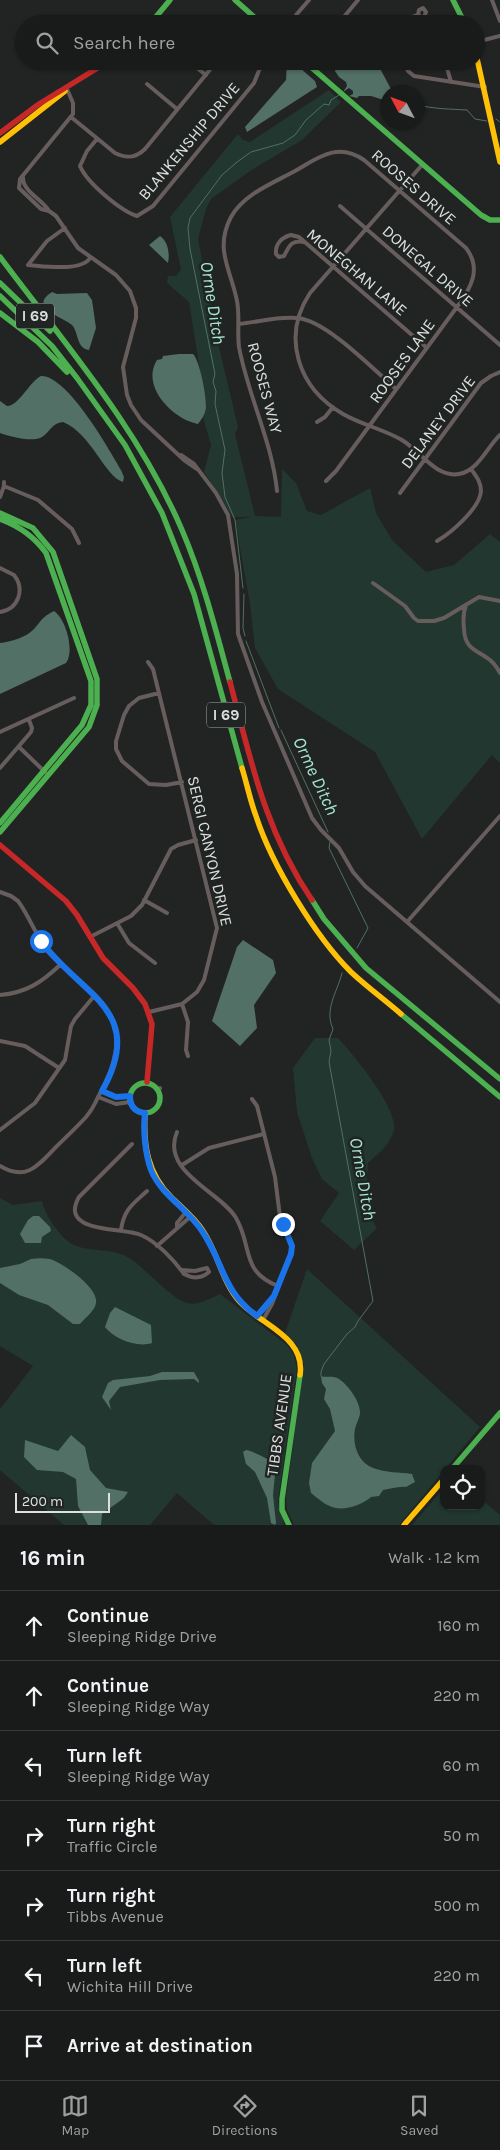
<!DOCTYPE html>
<meta charset="utf-8">
<style>
body{margin:0;font-family:Karla,sans-serif;background:#222423;color:#f1f3f6}
.controls{position:absolute;right:15px;bottom:15px;display:grid;overflow:hidden;border-radius:10px;box-shadow:0 1px 4px #0004}
.controls button{width:45px;height:45px;display:grid;place-items:center;padding:0;border:0;border-bottom:1px solid #373939;background:#191b1a;color:#f1f3f6;font:25px sans-serif}
.compass{position:absolute;left:380px;top:85px;width:45px;height:45px;border-radius:50%;background:#191b1a;box-shadow:0 1px 4px #0004;rotate:311deg}
.scale{position:absolute;left:15px;bottom:12px;width:95px;box-sizing:border-box;padding-left:5px;border:2px solid #dde0df;border-top:0;font-size:14px;line-height:18px;white-space:nowrap;color:#dde0df;-webkit-text-stroke:4px #202523;paint-order:stroke}
.stop{position:absolute;width:15px;height:15px;margin:-11px;border:4px solid #1a73e8;border-radius:50%;background:#fff}
.stop.end{background:#1a73e8;border-color:#fff;box-shadow:0 1px 5px #0008}
.list{margin:0;padding:0;list-style:none}
h2{display:flex;justify-content:space-between;align-items:center;height:65px;margin:0;padding:0 20px;font-size:21px}
h2 small{font-size:16px;font-weight:400;color:#9fa1a2}
.list li{display:grid;grid-template-columns:32px 1fr auto;gap:15px;align-items:center;box-sizing:border-box;height:70px;padding:0 20px;border-top:1px solid #373939}
.list b{display:block;font-size:19px;white-space:nowrap}
.list p{margin:0;font-size:16px;white-space:nowrap;color:#9fa1a2}
.list em{font-size:16px;font-style:normal;color:#9fa1a2}
.icon{flex:none;width:28px;height:28px;fill:none;stroke:currentColor;stroke-width:2;stroke-linecap:round;stroke-linejoin:round}
.map{position:relative;flex:none;width:500px;height:1525px;overflow:hidden}
.search{position:absolute;background:#191b1a;box-shadow:0 1px 4px #0004;left:15px;right:15px;top:15px;height:55px;display:flex;align-items:center;gap:12px;box-sizing:border-box;padding:0 18px;border-radius:28px;color:#9fa1a2;font-size:19px}
.sheet{height:555px;background:#191b1a}
nav{display:flex;justify-content:space-around;align-items:center;box-sizing:border-box;height:70px;border-top:1px solid #373939;background:#191b1a;font-size:14px;color:#9fa1a2}
nav a{display:grid;justify-items:center;gap:2px}
nav .on{color:#9b9e9d}
.map>svg:first-child{display:block}
</style>
<div class="map">
<svg width="500" height="1525" viewBox="0 0 500 1525">
<rect width="100%" height="100%" fill="#212423"/>
<path fill="#213730" d="M329 90 341 102 302 140 250 171 211 199 206 209 198 239 218 343 238 427 235 434 255 516 281 517 282 469 296 483 307 511 321 515 370 488 376 513 392 540 426 572 454 565 490 534 500 542V763L492 755 422 839 375 752 278 689 255 648 250 604 235 520 251 517H232L219 494 204 472 211 445 203 417 206 407 189 302 167 283 168 276H176L181 269 170 217 238 134 243 140 250 142Z
M315 1038H338C353 1054 398 1108 394 1130 390 1145 379 1153 368 1163L365 1208 377 1228 354 1250 320 1221 339 1193 322 1179 312 1158 297 1112 293 1068Z
M0 1198 13 1205 42 1201C45 1215 59 1236 72 1244 89 1253 114 1247 131 1259 146 1269 172 1300 188 1303 198 1306 211 1298 220 1294L287 1345 294 1355 297 1369 278 1501 284 1525H214L177 1493 150 1525H64L0 1470V1409L33 1366 0 1346Z
M307 1269 480 1427 399 1525H294L287 1510 286 1497 304 1364 296 1344 285 1333Z
M444 1488V1506H481V1499L500 1515V1525H412Z"/>
<path fill="#527065" d="M287 61H292L315 81 317 87 247 132 245 127 286 80Z
M341 61H376L391 89 392 92H388L387 101 371 96H359L357 98 349 96 353 94V91L349 88 343 92 347 86 346 82 339 77 335 71 337 64H340Z
M160 236C168 241 170 254 168 263L149 245Z
M52 292 57 294 87 293 92 300 96 328 89 350C76 348 79 333 72 325 64 317 27 308 52 292Z
M179 354H193C200 361 206 395 206 406 206 413 202 419 198 424 174 420 140 387 157 360L162 359 163 356Z
M41 376C67 375 109 449 121 470L124 477 123 482C105 477 91 433 63 422 52 423 50 432 42 437 33 443 9 436 0 433V401L7 406C19 406 29 382 41 376Z
M54 611C66 619 75 651 66 663L0 694V643C10 642 27 637 34 629 43 619 41 618 54 611Z
M243 940 273 960 276 973 254 1005 257 1028 240 1046 212 1021 237 947Z
M33 1216H39L50 1227 51 1231 42 1237 41 1243H25L20 1234 28 1220Z
M31 1259C37 1258 44 1258 50 1259 63 1263 99 1288 96 1303 95 1311 85 1318 80 1324H73L48 1305 19 1295 0 1283V1268L20 1264Z
M115 1307 151 1325 152 1343C137 1348 114 1339 105 1327L110 1313Z
M162 1372H194L199 1381V1383L194 1379 160 1380 120 1387 109 1401 111 1410 102 1397 108 1383 113 1380 150 1376Z
M321 1376C326 1378 333 1375 339 1379 348 1385 361 1402 360 1414 359 1419 356 1424 355 1429 352 1444 358 1462 373 1468 386 1473 399 1472 412 1474L415 1482 406 1487C399 1486 391 1489 383 1490L379 1496 371 1497C364 1504 347 1510 336 1508 328 1507 318 1499 311 1493L309 1483 312 1463 335 1431 330 1409 324 1399 326 1389 322 1383Z
M71 1435 85 1447 90 1470 106 1488 128 1492 124 1498 102 1514 101 1525H88L78 1506 76 1479 63 1472 37 1470 24 1457 25 1440 58 1451Z
M246 1450C251 1450 272 1461 276 1465L273 1495 276 1523 275 1525 271 1523 267 1498 255 1472 246 1464 243 1452Z"/>
<g fill="none" stroke-linecap="round" stroke-linejoin="round">
<path stroke="#527065" stroke-width="1" d="M418 105C434 109 450 109 467 110L475 119 487 121
M496 119 500 122
M243 588 235 520 225 497 222 473 225 450 215 404 216 391 213 382 215 374 190 249 188 228 190 218 222 175 237 162 251 152 283 143 295 135 306 120 324 104 329 105 331 100 339 95
M244 594 243 628 245 636
M246 641 279 728
M281 730 328 832
M330 842 329 848 368 928 357 948
M321 1376V1372L324 1364 347 1334 355 1327 358 1321 373 1301 329 1062 331 1051 329 1040 333 1029C324 1009 337 993 342 973"/>
<path stroke="#675d5d" stroke-width="4" d="M492 0 500 21
M296 15 309 0
M418 15 419 10 423 8 426 12 424 17
M249 24 254 17
M338 24 358 0
M388 24H391
M396 24 417 15 425 18 430 24
M476 42 500 36
M188 61 206 75
M403 61 408 71 414 76 485 87
M445 61 451 82
M147 84 177 109
M67 89 73 103V114L20 179 19 188 41 209 49 211 56 216 78 248 116 275 130 291 136 308V318L123 367 127 395 131 405 141 420 184 460 197 469
M71 117 115 153C127 159 136 158 145 149L217 61
M97 139 87 151 80 166C87 183 121 211 137 216L153 206 254 83 260 68 257 61
M422 165 310 293C281 337 298 388 343 414 362 425 383 429 402 440 420 451 436 478 459 474 478 471 487 447 500 435
M23 177C22 191 43 200 49 211
M340 206 500 345
M65 228 47 241 28 265C43 266 81 272 90 258
M304 242C291 239 289 247 284 256L279 257 276 254C275 244 282 237 291 235L299 237 427 348
M239 324C258 322 278 316 297 318 326 320 373 369 396 389
M317 422 325 417 333 407
M181 455 194 464 216 493 228 515 237 574 238 634 262 702 312 818 321 830 339 848 353 872 365 886 500 1002
M4 486 38 500 72 529 79 543
M277 491C272 441 248 396 239 347 237 332 240 316 237 301 231 270 214 249 231 217 244 194 273 183 295 171 319 157 338 142 364 160L466 248C482 269 471 288 457 307L336 471 326 481
M400 493 481 383 491 376 500 372
M0 497 4 486V482
M437 541C451 533 480 508 481 491 481 482 476 476 471 469
M0 568 14 575C25 589 19 609 0 612
M373 583 405 606 414 618 418 621H434L444 618 479 597 500 601
M466 605C463 613 463 620 464 629 465 657 488 648 500 673
M148 662 153 669 217 928 204 980 197 992 182 1004 149 1012
M159 693 139 698 129 706 124 715 116 741V749L122 761 149 784 166 785 182 782
M0 732 74 698
M19 747 45 772
M0 768 31 732 32 728 29 720
M0 892 11 896 18 901C30 917 36 937 49 953 66 972 89 985 104 1005 127 1034 114 1069 98 1097 95 1104 91 1111 86 1117 76 1128 65 1138 54 1149 37 1167 25 1181 0 1166
M144 900 167 913
M407 922 500 816
M117 923 129 943 155 963
M90 937 131 916 142 905 171 849 178 845 196 840
M0 995C26 993 42 982 60 965
M182 1004 188 1022 186 1050 188 1056
M0 1041 25 1046 59 1068
M158 1089 160 1088
M102 1091 116 1097 130 1096
M98 1097 116 1104 130 1102
M252 1099 257 1106 275 1177 280 1217 292 1246 291 1253 272 1304 263 1320
M0 1130 35 1103 65 1060 71 1026 75 1019 95 995
M177 1132C160 1172 221 1192 236 1218 253 1247 240 1271 278 1286
M132 1144 79 1197C58 1234 124 1227 141 1235 157 1242 174 1260 184 1274 193 1279 201 1279 209 1272L207 1268 195 1271 182 1270
M182 1165 209 1148 264 1134
M177 1227V1223L186 1212
M121 1230C124 1209 133 1204 147 1191
M157 1246 190 1217
M257 1316 272 1298"/>
<path stroke="#4caf50" stroke-width="5.5" d="M235 0 262 24
M453 0 465 24
M150 24 170 0
M304 61 481 215 490 220H500
M0 257C65 344 139 429 182 530 203 579 216 631 230 682
M0 283 50 331
M0 296 52 346 77 378 125 445 162 513 194 594 242 768
M0 313 38 342 67 372
M0 513 33 528 53 552 97 679V705L89 727 0 832
M0 519C19 526 34 536 46 553L91 681V705L82 725 0 823
M312 900 324 919 366 968 500 1079
M401 1014 500 1097
M130 1098a15 15 0 1 1 30 0a15 15 0 1 1-30 0Z
M452 1469 500 1413
M289 1525 282 1510V1499L300 1375"/>
<path stroke="#ffc107" stroke-width="5.5" d="M476 54 500 162
M0 142 65 91
M242 768C247 784 250 800 256 816 272 865 315 936 351 972 367 987 385 1000 401 1014
M145 1113C143 1146 148 1174 171 1197 182 1208 195 1218 203 1231 218 1253 222 1282 240 1302 261 1325 306 1337 300 1375
M404 1525 444 1479"/>
<path stroke="#c62828" stroke-width="5.5" d="M0 133 39 104 109 61
M230 682C251 761 265 831 312 900
M0 845 66 901 77 915 103 958 133 988 145 1004 152 1024 147 1082"/>
</g>
<g fill="none" stroke-linecap="round" stroke-linejoin="round">
<path stroke="#1a73e8" stroke-width="6" d="M41 941C80 995 148 1010 102 1091L116 1097 130 1096C130 1106 135 1112 145 1113 143 1131 145 1153 151 1170 161 1195 188 1209 202 1231 224 1263 222 1291 257 1316L274 1296 291 1254 292 1246 283 1224"/>
</g>
<g text-anchor="middle" dominant-baseline="central" stroke-width="5" stroke-linejoin="round" paint-order="stroke">
<g fill="#202523" stroke="#a4a8a7" stroke-width="1">
<rect x="16" y="303.5" width="38" height="25" rx="4"/>
<rect x="207" y="702.5" width="38" height="25" rx="4"/>
</g>
<g font-size="15" font-weight="bold" fill="#dde0df">
<text x="35" y="316">I 69</text>
<text x="226" y="715">I 69</text>
</g>
<g font-size="16" fill="#dde0df" stroke="#202523">
<text transform="translate(189 141) rotate(-50)">BLANKENSHIP DRIVE</text>
<text transform="translate(414 187) rotate(41)">ROOSES DRIVE</text>
<text transform="translate(428 266) rotate(41)">DONEGAL DRIVE</text>
<text transform="translate(357 272) rotate(40)">MONEGHAN LANE</text>
<text transform="translate(402 361) rotate(-54)">ROOSES LANE</text>
<text transform="translate(265 388) rotate(75)">ROOSES WAY</text>
<text transform="translate(438 422) rotate(-53)">DELANEY DRIVE</text>
<text transform="translate(210 851) rotate(77)">SERGI CANYON DRIVE</text>
<text transform="translate(279 1425) rotate(-82)">TIBBS AVENUE</text>
</g>
<g font-size="18" font-style="italic" fill="#a7e7d1" stroke="#202523">
<text transform="translate(213 303) rotate(81)">Orme Ditch</text>
<text transform="translate(316 776) rotate(65)">Orme Ditch</text>
<text transform="translate(363 1179) rotate(80)">Orme Ditch</text>
</g>
</g>
</svg>
<div class="controls">
<button><svg class="icon" aria-label="locate" viewBox="0 0 24 24"><circle cx="12" cy="12" r="6"/><path d="M12 2v4M12 18v4M2 12h4M18 12h4"/></svg></button>
</div>
<svg class="compass" viewBox="-18 -18 36 36"><path d="M0-13l5 13h-10z" fill="#e53935"/><path d="M0 13l5-13h-10z" fill="#9fa1a2"/></svg>
<div class="scale">200 m</div>
<div class="stop" style="left:41px;top:941px"></div>
<div class="stop end" style="left:283px;top:1224px"></div>
<div class="search"><svg class="icon" aria-label="search" viewBox="0 0 24 24"><circle cx="10" cy="10" r="6"/><path d="M15 15l6 6"/></svg>Search here</div>
</div>
<section class="sheet">
<h2>16 min<small>Walk · 1.2 km</small></h2>
<ul class="list">
<li><svg class="icon" aria-label="ahead" viewBox="0 0 24 24"><path d="M12 20V5M6 11l6-6 6 6"/></svg><div><b>Continue</b><p>Sleeping Ridge Drive</p></div><em>160 m</em></li>
<li><svg class="icon" aria-label="ahead" viewBox="0 0 24 24"><path d="M12 20V5M6 11l6-6 6 6"/></svg><div><b>Continue</b><p>Sleeping Ridge Way</p></div><em>220 m</em></li>
<li><svg class="icon" aria-label="left" viewBox="0 0 24 24"><path d="M17 20v-9H6M10 6l-5 5 5 5"/></svg><div><b>Turn left</b><p>Sleeping Ridge Way</p></div><em>60 m</em></li>
<li><svg class="icon" aria-label="right" viewBox="0 0 24 24"><path d="M7 20v-9h11M14 6l5 5-5 5"/></svg><div><b>Turn right</b><p>Traffic Circle</p></div><em>50 m</em></li>
<li><svg class="icon" aria-label="right" viewBox="0 0 24 24"><path d="M7 20v-9h11M14 6l5 5-5 5"/></svg><div><b>Turn right</b><p>Tibbs Avenue</p></div><em>500 m</em></li>
<li><svg class="icon" aria-label="left" viewBox="0 0 24 24"><path d="M17 20v-9H6M10 6l-5 5 5 5"/></svg><div><b>Turn left</b><p>Wichita Hill Drive</p></div><em>220 m</em></li>
<li><svg class="icon" aria-label="arrive" viewBox="0 0 24 24"><path d="M6 21V4h12l-3 4 3 4H6"/></svg><div><b>Arrive at destination</b></div></li>
</ul>
</section>
<nav>
<a class="on"><svg class="icon" aria-label="map" viewBox="0 0 24 24"><path d="M3 6l6-2 6 2 6-2v14l-6 2-6-2-6 2zM9 4v14M15 6v14"/></svg>Map</a>
<a><svg class="icon" aria-label="directions" viewBox="0 0 24 24"><path d="M12 3l9 9-9 9-9-9zM9 14v-3h6M13 9l2 2-2 2"/></svg>Directions</a>
<a><svg class="icon" aria-label="saved" viewBox="0 0 24 24"><path d="M7 4h10v16l-5-4-5 4z"/></svg>Saved</a>
</nav>
